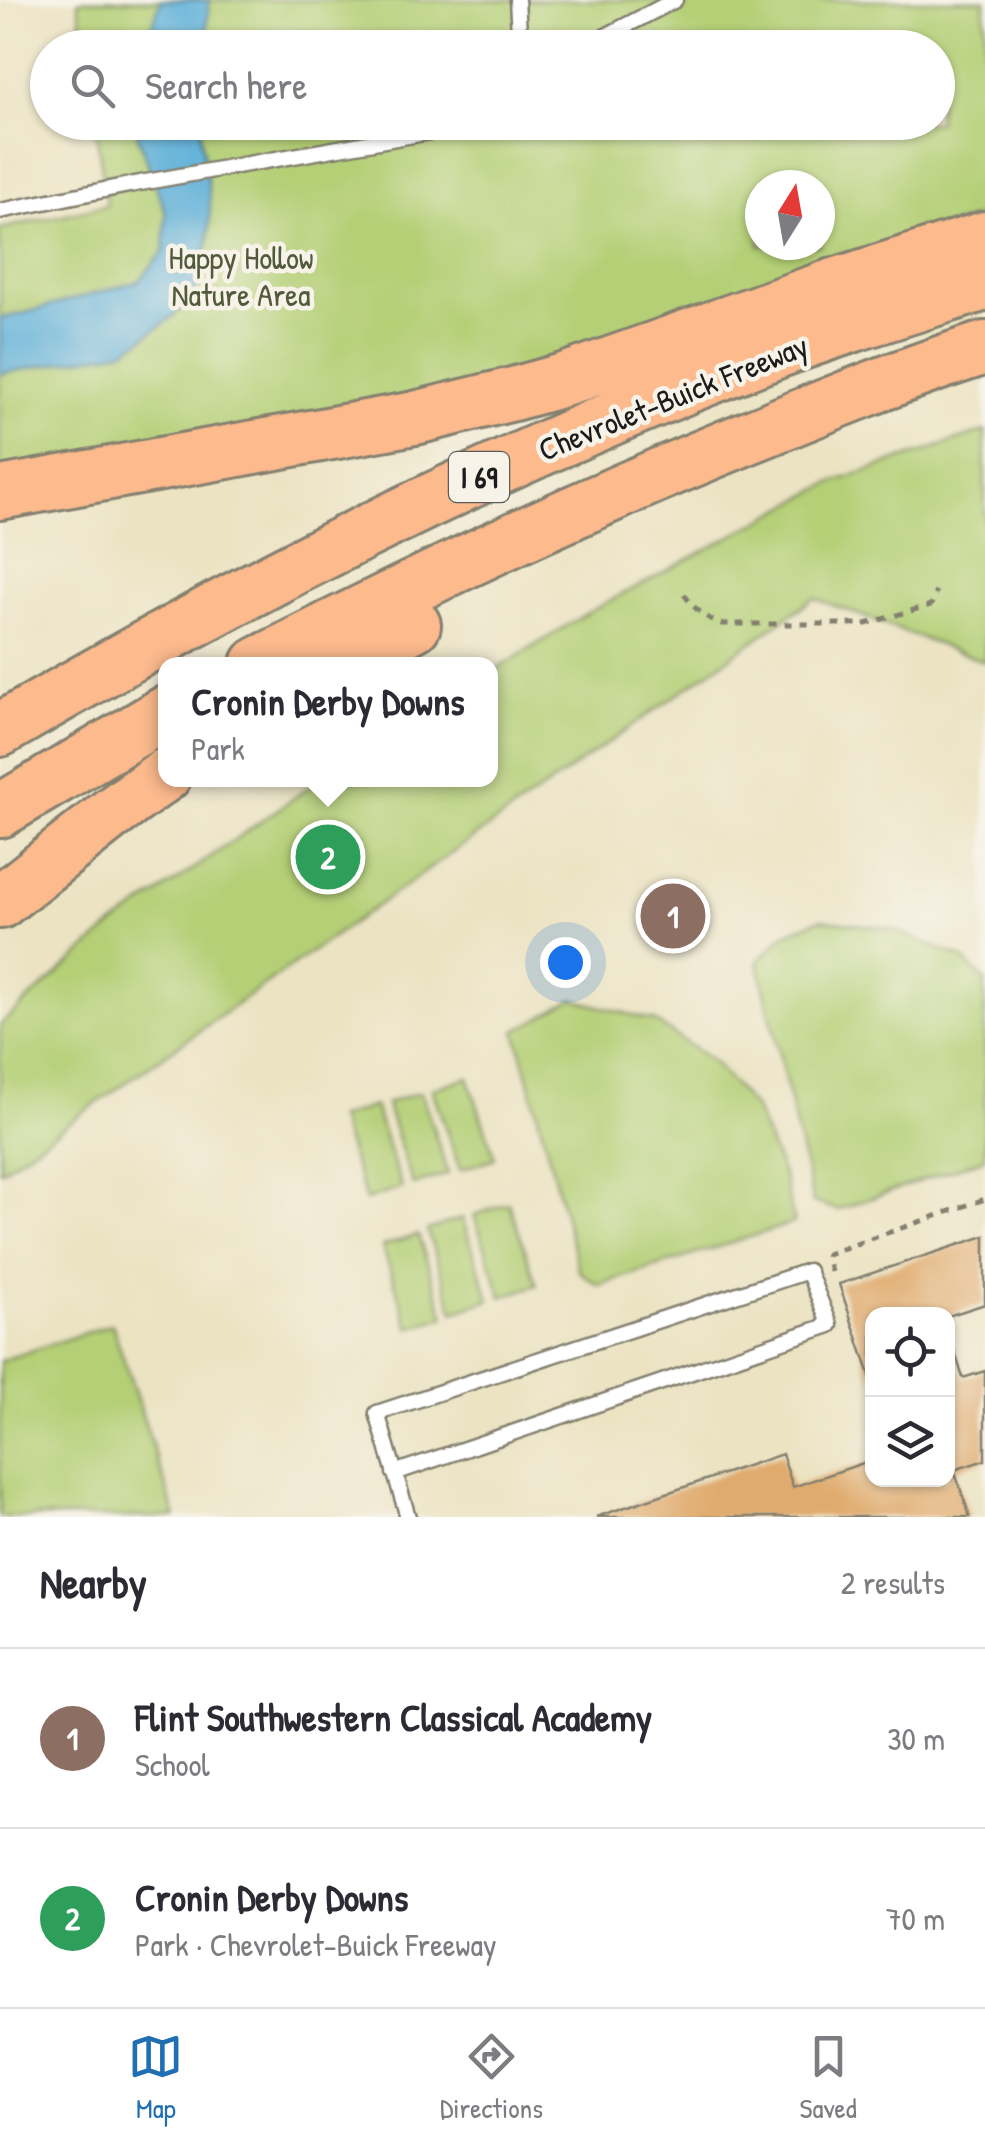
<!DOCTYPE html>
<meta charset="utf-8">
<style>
body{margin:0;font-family:"Patrick Hand",sans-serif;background:#f7f7f7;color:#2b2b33}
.controls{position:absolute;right:30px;bottom:30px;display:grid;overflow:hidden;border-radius:20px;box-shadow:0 2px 8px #0004}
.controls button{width:90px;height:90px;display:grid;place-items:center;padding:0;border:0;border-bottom:2px solid #e1e1e2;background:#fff;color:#2b2b33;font:50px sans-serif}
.compass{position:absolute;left:745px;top:170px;width:90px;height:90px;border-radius:50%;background:#fff;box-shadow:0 2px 8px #0004;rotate:11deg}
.you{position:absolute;left:565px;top:962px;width:35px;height:35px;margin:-25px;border:8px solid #fff;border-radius:50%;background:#1a73e8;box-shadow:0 0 0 15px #1a73e833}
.badge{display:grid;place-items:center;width:65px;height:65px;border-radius:50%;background:#1f6fb2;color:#fff;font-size:32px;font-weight:700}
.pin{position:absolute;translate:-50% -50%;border:5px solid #fff;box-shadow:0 2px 10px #0006}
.popup{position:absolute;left:158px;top:657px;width:340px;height:130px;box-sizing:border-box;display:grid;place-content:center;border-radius:20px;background:#fff;filter:drop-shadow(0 2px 8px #0005);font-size:32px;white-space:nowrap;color:#7c7c81}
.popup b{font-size:38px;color:#2b2b33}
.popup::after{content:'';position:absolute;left:50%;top:100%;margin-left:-20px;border:20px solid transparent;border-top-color:#fff}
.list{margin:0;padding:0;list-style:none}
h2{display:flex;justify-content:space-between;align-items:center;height:130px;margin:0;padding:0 40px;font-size:42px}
h2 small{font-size:32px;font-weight:400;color:#7c7c81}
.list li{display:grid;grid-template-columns:65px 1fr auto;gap:30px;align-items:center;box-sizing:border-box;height:180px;padding:0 40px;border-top:2px solid #e1e1e2}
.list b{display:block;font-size:38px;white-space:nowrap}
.list p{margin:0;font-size:32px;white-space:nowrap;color:#7c7c81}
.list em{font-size:32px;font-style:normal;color:#7c7c81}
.icon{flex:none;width:55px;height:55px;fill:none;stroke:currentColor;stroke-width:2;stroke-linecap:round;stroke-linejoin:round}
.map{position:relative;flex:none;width:985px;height:1517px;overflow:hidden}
.search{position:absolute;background:#fff;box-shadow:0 2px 8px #0004;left:30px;right:30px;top:30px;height:110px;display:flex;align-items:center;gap:25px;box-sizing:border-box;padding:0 35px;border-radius:55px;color:#7c7c81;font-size:38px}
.sheet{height:490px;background:#fff}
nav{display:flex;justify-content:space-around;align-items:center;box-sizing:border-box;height:140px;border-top:2px solid #e1e1e2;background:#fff;font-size:28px;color:#7c7c81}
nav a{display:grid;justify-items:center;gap:5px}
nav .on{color:#1f6fb2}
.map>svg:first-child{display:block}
</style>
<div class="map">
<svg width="985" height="1517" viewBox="0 0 985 1517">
<rect width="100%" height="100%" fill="#f7f3e8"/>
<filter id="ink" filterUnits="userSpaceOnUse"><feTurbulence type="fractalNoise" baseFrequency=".01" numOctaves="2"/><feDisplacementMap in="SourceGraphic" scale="20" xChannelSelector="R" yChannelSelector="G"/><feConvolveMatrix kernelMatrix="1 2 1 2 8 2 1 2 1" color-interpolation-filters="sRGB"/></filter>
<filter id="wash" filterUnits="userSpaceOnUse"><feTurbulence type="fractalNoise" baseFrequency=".0048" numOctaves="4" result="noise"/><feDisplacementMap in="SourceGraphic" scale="40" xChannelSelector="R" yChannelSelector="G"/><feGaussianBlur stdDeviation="2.25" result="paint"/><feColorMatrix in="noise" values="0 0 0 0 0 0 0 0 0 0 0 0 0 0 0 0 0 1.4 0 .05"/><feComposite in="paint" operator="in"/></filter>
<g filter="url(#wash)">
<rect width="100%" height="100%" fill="#ebe3c2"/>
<path fill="#b4cf76" stroke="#687649" stroke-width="2.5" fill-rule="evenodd" d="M78 0H985V214L459 390 0 471V229L107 205 95 123 938 122V48L85 47ZM760 185H820V245H760Z
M985 431V662L814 598 0 1171V1025L110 928 319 780H490L491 673 589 612 831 483Z
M820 919 892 929 962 958 985 981V1158L838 1210 813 1202 758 961 785 934Z
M573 999 654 1021 711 1060 755 1109 783 1175 794 1223 598 1285 579 1271 516 1031Z
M468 1077 495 1158 460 1170 432 1089Z
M421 1092 448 1174 413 1185 386 1103Z
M374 1106 402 1188 366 1200 338 1118Z
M509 1203 537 1285 502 1297 474 1215Z
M462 1218 490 1300 454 1312 427 1230Z
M418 1235 445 1317 410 1328 382 1246Z
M112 1324 176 1517H0V1361Z"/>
<path fill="#5eb0d9" stroke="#3d667a" stroke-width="2.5" d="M161 0H209L206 47H145Z
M140 123H201C200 152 210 179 210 208 210 238 207 281 186 304 174 318 140 341 123 351L0 374V318L21 314 139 281 164 251 166 213 137 134Z"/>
<g id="blocks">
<path fill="#e0ab6e" d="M985 1236V1304L948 1316 872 1314V1381L839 1284Z
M948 1330 963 1378 985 1371V1460L954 1470 970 1517H596L782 1454 793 1487 872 1460V1480H948Z"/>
</g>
</g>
<g filter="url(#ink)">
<use href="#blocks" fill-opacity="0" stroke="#84806f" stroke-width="2.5"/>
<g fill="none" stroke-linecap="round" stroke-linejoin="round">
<g stroke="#84806f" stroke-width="19">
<path id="service" d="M517 0 520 48
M583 48 675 0
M0 211 129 185 487 122
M394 1473 830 1325 808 1271 377 1413 408 1517"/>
</g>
<g stroke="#84806f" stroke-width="58">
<path id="motorway" d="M0 493 415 418 513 394 567 379 828 287 985 238
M258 664C416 583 577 507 742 440 822 407 903 374 985 348
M341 664 414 625
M0 730C242 588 493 461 755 360 830 331 908 308 985 284
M0 811 165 713
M0 902 111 814 165 775"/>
</g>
<path stroke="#84806f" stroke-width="5" stroke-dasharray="8 8" stroke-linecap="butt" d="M684 594C694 609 704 617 721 624H866L931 605 936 591
M831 1272 827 1254 985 1199"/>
<use href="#service" stroke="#fff" stroke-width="14"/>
<use href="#motorway" stroke="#fcba8d" stroke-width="52"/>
</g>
</g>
<g text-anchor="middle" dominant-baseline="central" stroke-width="9" stroke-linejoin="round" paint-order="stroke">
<rect fill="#f7f3e8" stroke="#5e5c59" stroke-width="2.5" x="449" y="452" width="60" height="50" rx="8"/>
<g font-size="30" font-weight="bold" fill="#1c1c1c">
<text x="479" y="477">I 69</text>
</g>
<g font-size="32" fill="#515b3c" stroke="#f7f3e8">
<text x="241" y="257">Happy Hollow<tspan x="241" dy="37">Nature Area</tspan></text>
</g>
<g font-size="32" fill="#1c1c1c" stroke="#f7f3e8">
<text transform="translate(673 397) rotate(-22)">Chevrolet-Buick Freeway</text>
</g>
</g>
</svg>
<div class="controls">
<button><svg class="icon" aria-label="locate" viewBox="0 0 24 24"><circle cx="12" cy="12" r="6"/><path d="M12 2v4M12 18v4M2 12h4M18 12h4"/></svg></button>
<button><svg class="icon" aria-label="layers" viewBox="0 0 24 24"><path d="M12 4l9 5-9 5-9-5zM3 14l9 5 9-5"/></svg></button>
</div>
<svg class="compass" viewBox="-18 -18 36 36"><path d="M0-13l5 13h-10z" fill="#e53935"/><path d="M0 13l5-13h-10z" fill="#7c7c81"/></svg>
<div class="you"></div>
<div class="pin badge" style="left:673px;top:916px;background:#8d6e63">1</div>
<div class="pin badge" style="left:328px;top:857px;background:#2e9e5b">2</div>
<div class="popup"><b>Cronin Derby Downs</b>Park</div>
<div class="search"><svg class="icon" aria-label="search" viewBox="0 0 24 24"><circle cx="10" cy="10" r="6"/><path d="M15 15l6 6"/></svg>Search here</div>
</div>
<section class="sheet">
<h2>Nearby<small>2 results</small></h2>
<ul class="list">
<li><span class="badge" style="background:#8d6e63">1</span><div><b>Flint Southwestern Classical Academy</b><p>School</p></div><em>30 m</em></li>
<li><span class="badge" style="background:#2e9e5b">2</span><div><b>Cronin Derby Downs</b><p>Park · Chevrolet-Buick Freeway</p></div><em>70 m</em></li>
</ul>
</section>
<nav>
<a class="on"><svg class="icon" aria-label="map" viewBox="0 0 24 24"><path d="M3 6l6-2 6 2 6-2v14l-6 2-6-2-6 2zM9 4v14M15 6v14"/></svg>Map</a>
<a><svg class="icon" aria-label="directions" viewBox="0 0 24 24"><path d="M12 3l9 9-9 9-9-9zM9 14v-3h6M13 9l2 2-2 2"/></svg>Directions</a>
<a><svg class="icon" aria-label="saved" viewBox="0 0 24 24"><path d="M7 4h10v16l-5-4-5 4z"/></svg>Saved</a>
</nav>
